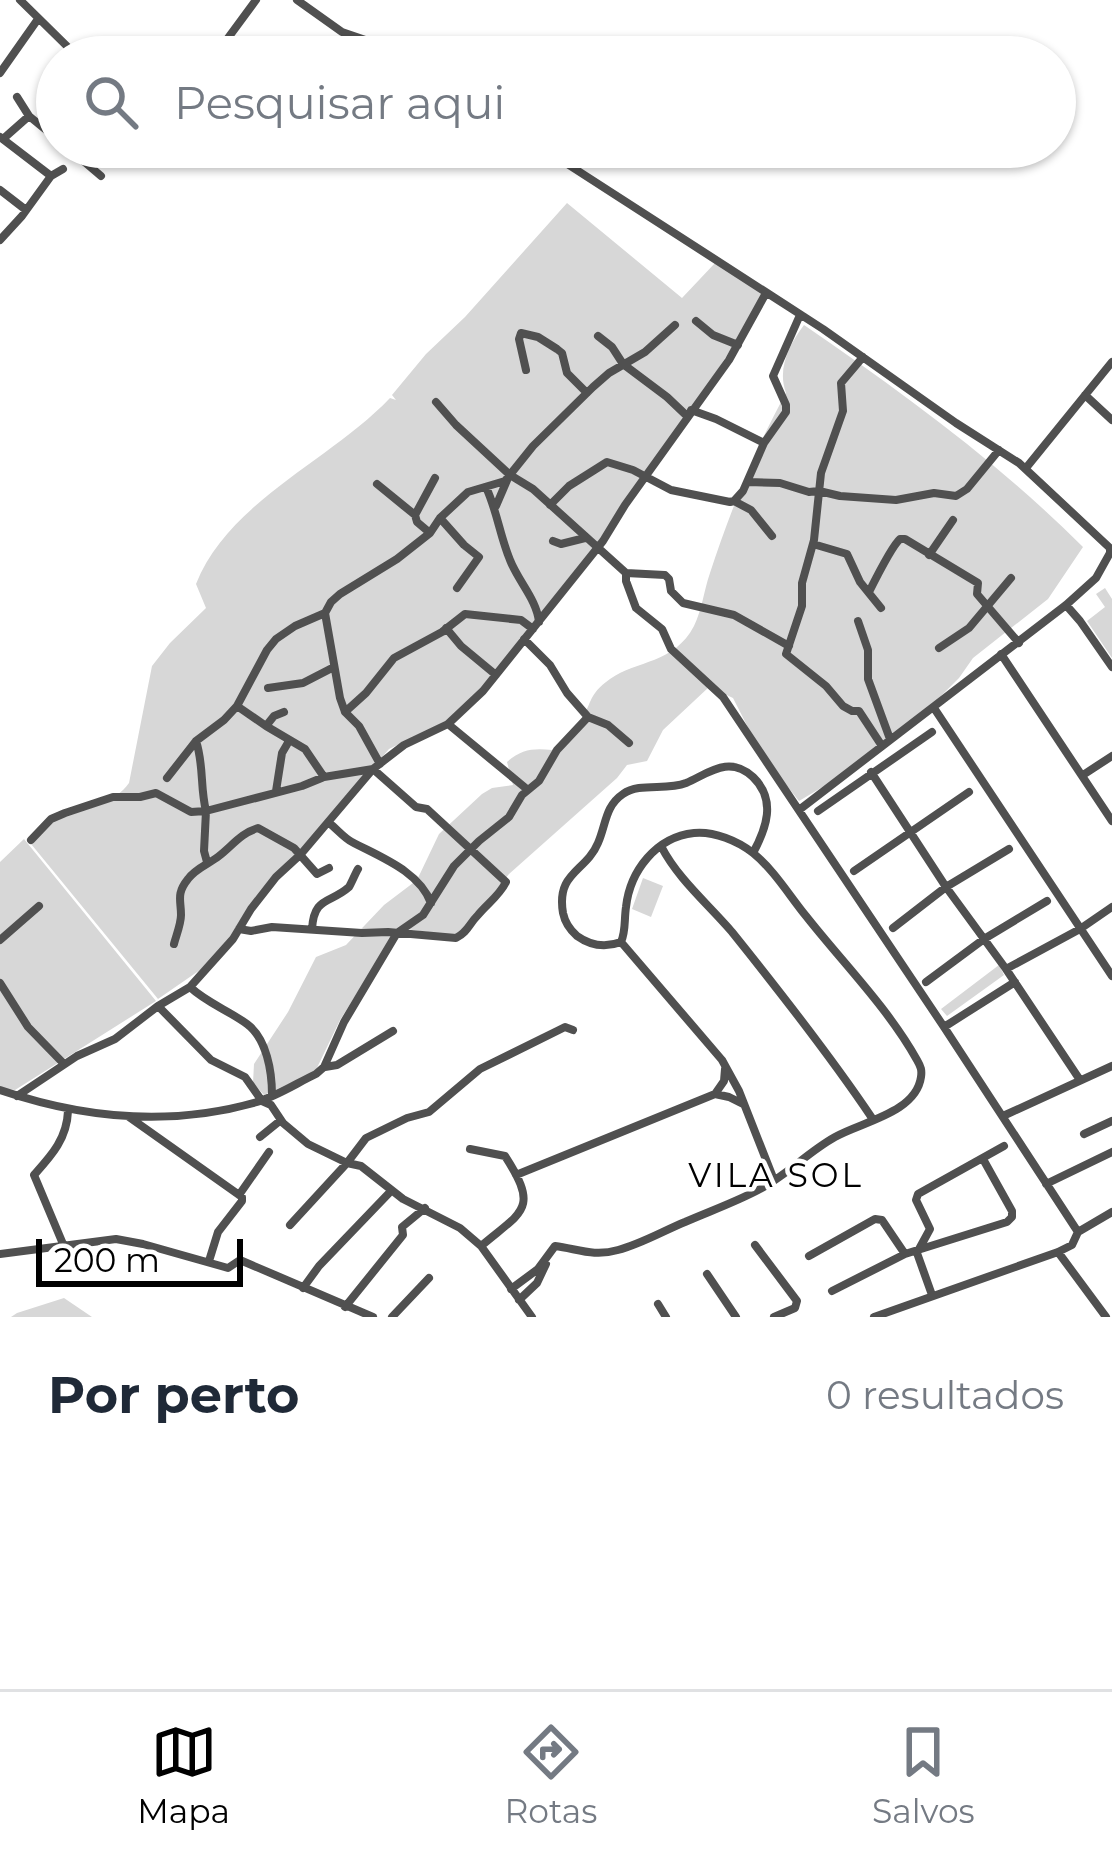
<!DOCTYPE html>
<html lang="pt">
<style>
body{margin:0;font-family:Montserrat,sans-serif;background:#f2f2f3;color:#1f2937}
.scale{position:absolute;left:36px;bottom:30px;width:207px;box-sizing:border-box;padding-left:12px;border:6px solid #000;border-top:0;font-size:33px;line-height:42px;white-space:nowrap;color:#000;-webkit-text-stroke:9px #fff;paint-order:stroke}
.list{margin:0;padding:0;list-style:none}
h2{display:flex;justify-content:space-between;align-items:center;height:156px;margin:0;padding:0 48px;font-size:51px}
h2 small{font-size:39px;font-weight:400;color:#747a83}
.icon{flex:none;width:66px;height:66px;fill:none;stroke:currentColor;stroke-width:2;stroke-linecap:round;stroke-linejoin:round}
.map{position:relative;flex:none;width:1112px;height:1317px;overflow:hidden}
.search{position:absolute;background:#fff;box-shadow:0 3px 9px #0004;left:36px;right:36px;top:36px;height:132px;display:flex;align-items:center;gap:30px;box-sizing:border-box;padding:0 42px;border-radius:66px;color:#747a83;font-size:45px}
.sheet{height:372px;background:#fff}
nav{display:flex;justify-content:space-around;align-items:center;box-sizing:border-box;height:168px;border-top:3px solid #e0e1e3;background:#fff;font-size:33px;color:#747a83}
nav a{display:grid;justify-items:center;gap:6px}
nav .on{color:#000}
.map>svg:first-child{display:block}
</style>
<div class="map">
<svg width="1112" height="1317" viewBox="0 0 1112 1317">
<rect width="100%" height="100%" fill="#fff"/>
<path fill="#d7d7d7" d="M567 203 682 298 716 262 764 295C698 406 622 513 543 615L518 574 492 498 482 483C495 510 499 540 511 568 519 586 531 601 537 621L483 688 447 721 389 749 313 838 276 874 226 944 200 970 158 999 27 839C40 828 53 819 69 813 91 805 115 803 129 783L152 666 170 643 206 608 196 584C229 501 330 461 390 398L396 400 392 395 426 354 465 317Z
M804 325C902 392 999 463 1083 547L1048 599 973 658 959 678 933 704 841 776 799 801 761 753 733 698 709 687 663 730 647 761 627 765 617 778 509 874 458 936 398 928 340 1020 315 1072 264 1095 253 1083 254 1064 288 1012 316 957 346 945 384 905 417 880 439 834 482 794 492 788 513 785 507 762C521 749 534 748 552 750 561 741 572 733 579 724 592 705 587 695 610 679 637 660 674 664 694 626 702 610 704 590 710 573 730 512 755 449 786 393 777 369 789 345 804 325Z
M1105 588 1112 599V658L1087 621 1105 607 1096 594Z
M24 839 156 1001 15 1090 0 1088V862Z
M643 878 663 886 651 917 632 909Z
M999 965 1004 975 947 1016 941 1009Z
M64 1298 92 1317H11L17 1313Z"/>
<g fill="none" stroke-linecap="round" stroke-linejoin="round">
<path stroke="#505050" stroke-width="8" d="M20 0 78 57
M297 0 342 32 383 46 403 57
M90 57 100 50 107 57
M214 57 256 0
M0 73 38 19
M17 97 29 116 57 139
M41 125 57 104
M0 137 51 176 63 169
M3 139 29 116
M67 147 101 176
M541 147 823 329 956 423 1019 463 1110 548V553L1096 578 1066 605 799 810
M0 190 26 210
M0 240 22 216 51 176
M696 321 713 335 738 345
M598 336 612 347 623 364 667 397 687 416
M863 357 841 383 843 411 821 473 814 540 802 583V606L786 654 826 686 843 706 852 711H859L882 746
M526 370 519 339 521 333 538 337 557 349 562 353 567 373 587 393
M1085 395 1112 420
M436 402 456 425 510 475 533 489 626 573V581L636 608 662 629 671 649 723 697 944 1027 1078 1232
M691 410 716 419 764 443
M1026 468 1112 362
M748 482 780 483 809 492 819 491 840 496 896 500 934 493 956 496 967 489 999 450
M377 484 415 515 417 522 430 533
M486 487C497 511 500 536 510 560 518 581 537 600 539 622
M734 501 743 491 764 443 786 412V405L773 376 800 315
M550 505 569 486 607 462 633 470 671 490 730 502 734 501 751 510 772 536
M496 506 508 478
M415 515 435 478
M440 518 464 545 479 557 457 588
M553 541 561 544 585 538
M813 544 847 554 860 582 881 608
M929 555 953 520
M626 573 665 575 669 579 671 591 683 603 734 615 789 646
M869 592C875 580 892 546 900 539H905L978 583 977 594 1019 643
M1066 605 1080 621 1112 667
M325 613 340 698 345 712 359 726 380 764
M858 621 868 650V679L890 739
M446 628 461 646 496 675
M524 639 550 665 567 693 588 717 608 725 629 743
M939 648 969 628 1011 578
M1001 654 1112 821
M268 688 303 683 334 667
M237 706 266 726 274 716 284 712
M934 708 1112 976
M345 712 366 693 394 658 442 632 465 614 521 620 533 629
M448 724 528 790
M266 726 305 749 324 777
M196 741C204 765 200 787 206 811L302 786 324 777 373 769 416 807 427 809 506 882C499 896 488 903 478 915 469 924 468 932 456 938L388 932 362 933 272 927 251 931 239 929
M871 772 946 887 1009 849
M1083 775 1112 756
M167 778 196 741 224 720 237 706 267 650 276 639 295 626 325 613 331 602 340 594 397 559 430 533 440 518 468 492 505 481 533 446 593 387 609 373 645 352 675 325
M276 791 282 753 289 741
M818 811 932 732
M329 823C337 829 344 838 352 842 380 857 419 871 431 903
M31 840 51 819 65 813 113 797H140L156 793 191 812 206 811 204 851 207 862
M661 846C678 879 708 904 732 932 781 993 829 1054 872 1118
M854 871 969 792
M893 928 946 887 1006 969 1080 929 1112 907
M312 929C314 896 330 904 349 887 351 884 356 872 358 869
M0 940 39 906
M621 942C605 948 591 946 577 936 569 929 565 923 563 913 556 872 586 872 598 843 606 825 605 806 623 794 640 782 666 791 686 783 709 773 729 755 753 777 777 800 766 829 753 853
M621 942 722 1060 739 1091 774 1180
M174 944C176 936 181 924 181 915 181 900 176 894 188 879 196 868 209 864 219 856 233 845 241 833 258 828L294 848 317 874 329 868
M1006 969 1080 1080
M926 982 984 939 1047 901
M0 983 28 1027 64 1064
M190 987C207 1003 228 1010 247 1024 267 1039 272 1072 272 1095
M158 1006 211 1060 245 1077 262 1101 271 1105 283 1123 308 1144 347 1163 361 1166 403 1199 460 1228 481 1246 532 1317
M944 1027 1015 982
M325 1067 337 1065 393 1031
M0 1090C85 1119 170 1127 257 1102 277 1096 297 1083 316 1074L324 1067 344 1022 397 933 423 915 454 866 479 841 509 817 522 795 539 781 557 750 588 717
M715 1094 724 1081 725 1069
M17 1096 77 1056 115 1039 158 1006 190 987 233 939 251 909 276 877 301 854 373 769 404 745 448 724 483 691 603 541 625 505 729 360 766 293
M1003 1116 1112 1066
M129 1117 242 1197V1201L218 1232 209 1261
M1084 1134 1112 1121
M260 1137 281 1120
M470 1149 505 1156C540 1210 522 1211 481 1246
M516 1175 715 1094 729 1097 743 1104
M1046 1184 1112 1152
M239 1195 269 1152
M290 1225 347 1163 366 1138 407 1118 429 1112 480 1069 559 1030 565 1027 573 1030
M63 1244 34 1175C51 1156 67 1139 68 1111
M755 1245 797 1301 795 1308 774 1317
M918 1251 930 1229 916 1200 918 1194 1004 1146
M1058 1252 1106 1317
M917 1253 932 1295
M0 1254 116 1239 143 1244 228 1268 240 1260 373 1317
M809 1256 875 1219 882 1220 905 1254 1007 1222 1012 1217V1211L983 1159
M707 1274 736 1317
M303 1288 319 1266 391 1191
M511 1289 538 1269 555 1246C578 1249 594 1257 618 1250 641 1244 663 1231 685 1222 710 1211 736 1202 760 1189 787 1175 808 1152 835 1137 861 1122 916 1113 921 1077 922 1070 921 1067 917 1060 888 1008 843 963 806 916 789 895 774 870 753 853 738 841 714 831 694 833 656 837 630 871 626 907 624 920 626 931 621 942
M832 1291 905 1254
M519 1300 537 1283 546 1264
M658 1304 666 1317
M345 1307 403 1235 402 1227 425 1208
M392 1317 429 1278
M874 1317 1058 1252 1072 1245 1078 1232 1112 1212"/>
</g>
<g text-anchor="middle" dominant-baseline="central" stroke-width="9" stroke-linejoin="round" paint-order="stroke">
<g font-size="33" letter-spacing="3" fill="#000" stroke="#fff">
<text x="776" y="1175">VILA SOL</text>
</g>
</g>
</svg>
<div class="scale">200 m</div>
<div class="search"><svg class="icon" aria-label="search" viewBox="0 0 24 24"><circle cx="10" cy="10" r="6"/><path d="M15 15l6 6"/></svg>Pesquisar aqui</div>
</div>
<section class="sheet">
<h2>Por perto<small>0 resultados</small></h2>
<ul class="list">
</ul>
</section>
<nav>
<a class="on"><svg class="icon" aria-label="map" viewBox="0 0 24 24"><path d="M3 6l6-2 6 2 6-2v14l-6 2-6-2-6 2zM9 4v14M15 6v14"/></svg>Mapa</a>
<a><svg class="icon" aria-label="directions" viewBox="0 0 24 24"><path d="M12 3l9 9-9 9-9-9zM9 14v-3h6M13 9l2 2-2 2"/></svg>Rotas</a>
<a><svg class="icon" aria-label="saved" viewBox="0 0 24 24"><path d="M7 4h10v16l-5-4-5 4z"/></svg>Salvos</a>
</nav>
